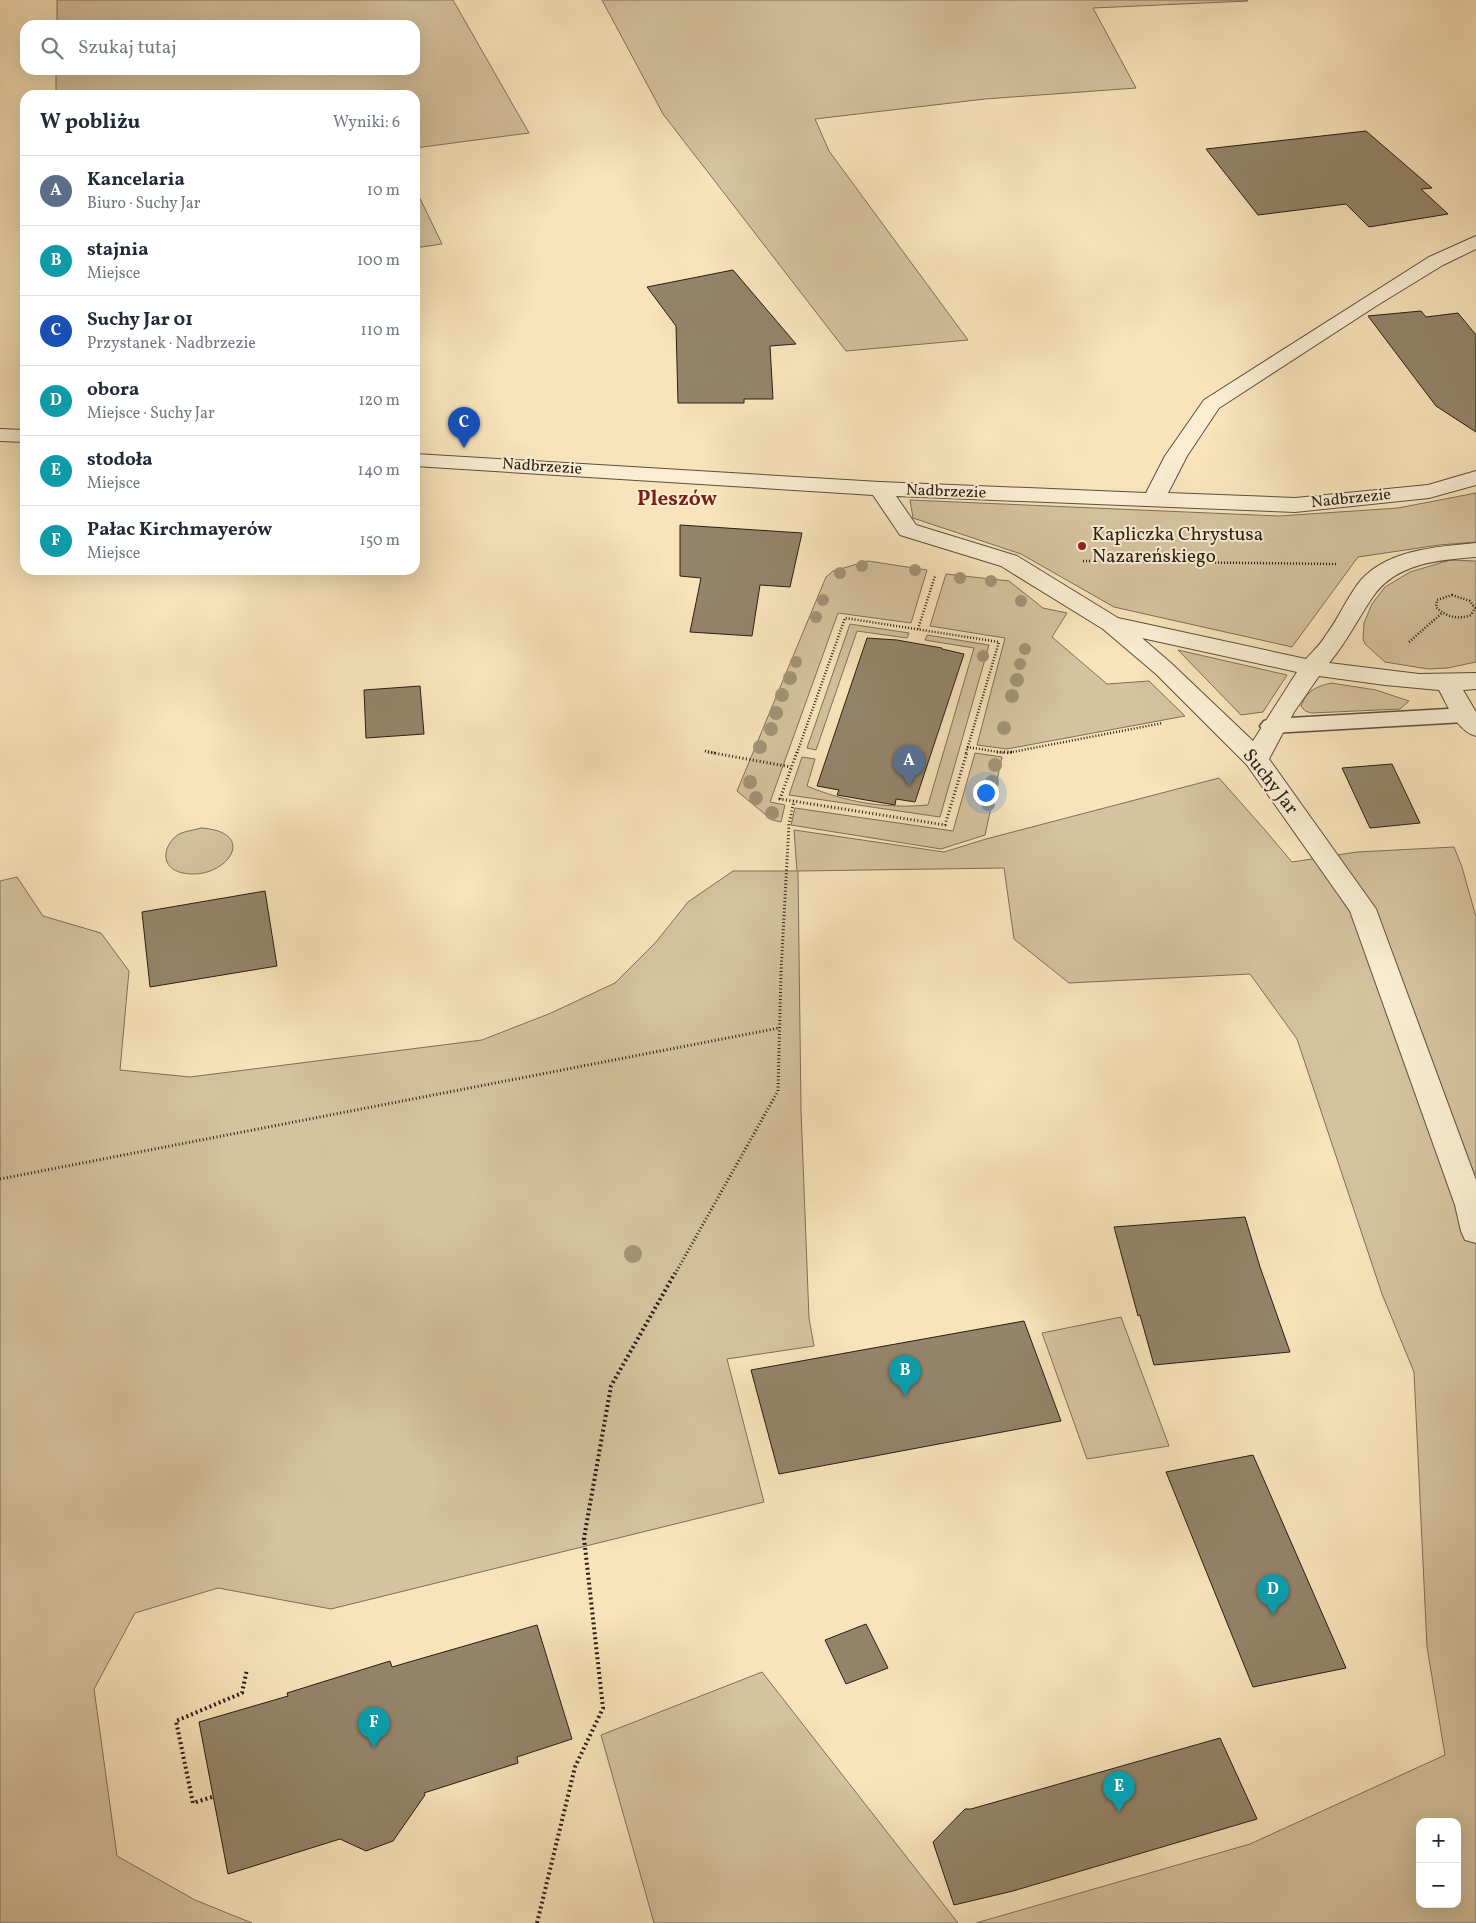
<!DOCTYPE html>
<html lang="pl">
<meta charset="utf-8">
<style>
body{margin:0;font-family:Vollkorn,serif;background:#f2f2f3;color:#1f2937}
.controls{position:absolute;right:15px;bottom:15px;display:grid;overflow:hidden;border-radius:10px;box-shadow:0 5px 20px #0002}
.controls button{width:45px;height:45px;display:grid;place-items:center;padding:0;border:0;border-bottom:1px solid #e0e1e3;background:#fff;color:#1f2937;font:25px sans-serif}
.you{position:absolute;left:985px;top:792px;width:18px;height:18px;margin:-12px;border:4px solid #fff;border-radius:50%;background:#1a73e8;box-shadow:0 0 0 8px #1a73e833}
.badge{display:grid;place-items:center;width:32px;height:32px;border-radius:50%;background:#8f2418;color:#fff;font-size:16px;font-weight:700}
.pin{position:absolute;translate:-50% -41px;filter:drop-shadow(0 1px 2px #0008)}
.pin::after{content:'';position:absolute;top:26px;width:18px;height:15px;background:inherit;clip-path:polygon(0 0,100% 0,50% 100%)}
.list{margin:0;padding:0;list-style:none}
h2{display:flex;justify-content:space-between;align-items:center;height:65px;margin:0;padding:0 20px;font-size:21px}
h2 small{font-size:16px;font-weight:400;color:#747a83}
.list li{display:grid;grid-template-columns:32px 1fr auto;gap:15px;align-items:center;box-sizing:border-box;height:70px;padding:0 20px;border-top:1px solid #e0e1e3}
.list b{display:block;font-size:19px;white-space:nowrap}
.list p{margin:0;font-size:16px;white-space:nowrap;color:#747a83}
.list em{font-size:16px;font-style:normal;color:#747a83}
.icon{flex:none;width:28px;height:28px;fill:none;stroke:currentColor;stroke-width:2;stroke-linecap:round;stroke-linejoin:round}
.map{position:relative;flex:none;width:1476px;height:1923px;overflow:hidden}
.search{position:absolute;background:#fff;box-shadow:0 5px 20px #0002;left:20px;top:20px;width:400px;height:55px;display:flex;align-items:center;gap:12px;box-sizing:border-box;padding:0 18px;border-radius:15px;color:#747a83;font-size:19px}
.panel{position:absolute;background:#fff;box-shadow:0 5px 20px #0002;left:20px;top:90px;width:400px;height:485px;border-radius:15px}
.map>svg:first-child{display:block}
</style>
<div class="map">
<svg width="1476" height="1923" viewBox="0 0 1476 1923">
<rect width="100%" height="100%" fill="#f8e3ba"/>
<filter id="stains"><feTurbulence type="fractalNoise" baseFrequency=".004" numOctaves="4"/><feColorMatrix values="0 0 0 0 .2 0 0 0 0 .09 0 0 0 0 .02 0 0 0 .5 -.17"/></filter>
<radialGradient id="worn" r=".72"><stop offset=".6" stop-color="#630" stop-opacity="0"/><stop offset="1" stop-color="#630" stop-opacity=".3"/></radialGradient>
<path fill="#d5c29e" stroke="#7e7059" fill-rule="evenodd" d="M57 0H453L529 133 415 148V95H56V70H415V25H57Z
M602 0H1247L1248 1 1093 8 1136 88 985 99 815 119 829 151 968 340 846 351 663 114Z
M415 188 442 244 415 248Z
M1476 493V542L1439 545 1358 557 1292 647 1114 607 1021 554 913 518 910 500 1279 516 1398 508Z
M1450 560 1476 561V662L1448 668 1428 669 1385 662 1365 644 1363 639 1364 623 1372 604 1385 587 1410 572Z
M868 561 927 570 911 623 838 613 770 802 785 805 781 822 772 820 737 791 826 577 833 571Z
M946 574 1009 581 1043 608 1067 613 1052 637 1107 684 1149 681 1185 716 1007 749 977 745 1005 638 930 626Z
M850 624 909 633 907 638 857 631 816 750 807 748Z
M927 635 989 645 940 817 789 795 802 757 815 759 807 786C845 802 886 809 928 805L974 648 925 640Z
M1178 650 1287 675 1263 712 1241 715Z
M1331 683 1376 690 1409 701 1400 709 1312 713C1307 712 1304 711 1301 706 1307 690 1316 687 1331 683Z
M975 753 1002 757 985 835 941 849 791 825 795 808 953 831Z
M1219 778 1265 830 1292 862 1357 852 1454 847 1462 867 1476 917V1923H976L1250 1844 1445 1755 1427 1647 1414 1372 1382 1294 1297 1039 1250 974 1069 983 1014 939 1004 868 798 871 801 1110 809 1318 814 1346 727 1359 764 1502 331 1609 218 1588 135 1613 94 1689 117 1856 195 1900 252 1923H0V881L17 877 43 916 101 933 129 971 120 1070 190 1077 482 1040 551 1013 615 983 656 942 688 902 733 871H797L794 830 944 852 986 839ZM1420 1822H1457V1904H1420Z
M201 828C263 832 223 885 179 872 159 865 164 844 179 834 186 831 194 830 201 828Z
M1121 1317 1169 1446 1087 1459 1042 1333Z
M762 1672 958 1923H654L601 1735Z"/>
<path fill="#94846a" stroke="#281e14" d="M1366 131 1432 188 1421 189 1448 214 1369 227 1346 204 1258 215 1206 149Z
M733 270 796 344 770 346 773 399H744V403H678L676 326 647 287Z
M1421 311 1426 317 1458 313 1476 335V432L1436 406 1368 316Z
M680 525 802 533 790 587 760 585 752 636 690 632 701 578 680 576Z
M867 638 897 640 942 648V649L964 654 915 802 896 799 895 805 837 795 839 790 817 786Z
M420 686 424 734 366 738 364 690Z
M1392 764 1420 823 1370 828 1342 768Z
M265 891 277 966 150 987 142 912Z
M1245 1217 1260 1267 1290 1352 1154 1365 1140 1315 1138 1316 1114 1227Z
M1024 1321 1061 1421 779 1474 751 1370Z
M1253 1455 1346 1668 1253 1687 1166 1472Z
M866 1624 888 1668 846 1684 825 1640Z
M537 1625 572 1739 517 1757 518 1763 424 1793 425 1795 393 1841 366 1851 340 1839 228 1874 199 1722 288 1696 287 1693 390 1661 392 1667Z
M1220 1738 1257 1819 1013 1891 954 1905 933 1842 965 1809H971Z"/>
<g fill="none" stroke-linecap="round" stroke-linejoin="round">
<g stroke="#5c4f3e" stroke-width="3">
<path id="service" d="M1465 708 1473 710 1476 714 1473 720 1465 722 1272 733 1264 731 1260 726 1264 721 1272 719Z"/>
</g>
<g stroke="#5c4f3e" stroke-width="2">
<path id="minor" d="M1476 236V249L1443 265 1376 306 1219 408 1187 456 1168 493 1295 498 1428 485 1476 471V485L1429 498 1295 512 896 496 916 525 1017 556 1118 618 1306 659C1313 651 1321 644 1326 635 1339 618 1347 597 1361 580 1389 549 1438 547 1476 543V557C1438 560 1395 563 1372 598 1357 620 1346 643 1329 663L1419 674 1476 673V689L1463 690 1476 712V736C1457 731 1448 706 1439 690L1385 685 1319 676 1294 712 1269 759 1376 909 1476 1180V1243L1465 1240 1461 1231 1455 1205 1350 911 1247 765 1156 674 1103 629 1001 566 900 535 873 495 415 466V454L880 482 1146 493 1165 456 1204 400 1429 257ZM1142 638 1297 672 1253 741 1172 664Z
M0 429 25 430V442L0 441Z"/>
</g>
<path stroke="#281e14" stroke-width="2.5" stroke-dasharray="1 2" stroke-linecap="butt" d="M1083 561 1337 564
M1452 595 1470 601 1475 608 1471 615C1458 620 1446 617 1436 607L1437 600Z
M918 629 935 576
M1409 642 1442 613
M967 747 1005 753
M705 751 715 753
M797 753 845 618 999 642 966 753
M1007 753 1163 723"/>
<path stroke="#281e14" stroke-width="3" stroke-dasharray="1 2.5" stroke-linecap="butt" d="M708 752 791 767
M797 752 780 799 945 825 967 752
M997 752H1013
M0 1179 779 1028
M675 1274 778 1091 781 972 789 824 794 801"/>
<path stroke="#281e14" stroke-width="4" stroke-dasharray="2 3" stroke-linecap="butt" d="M212 1797 193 1803 176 1721 242 1693 247 1669
M537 1923 575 1767 603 1708 584 1538 611 1386 675 1273"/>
<use href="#service" fill="#faedd2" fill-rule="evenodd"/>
<use href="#minor" fill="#faedd2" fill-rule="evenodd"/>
</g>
<g fill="#a29275">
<circle cx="862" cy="566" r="6"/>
<circle cx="915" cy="570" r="6"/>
<circle cx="840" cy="573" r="6"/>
<circle cx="960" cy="578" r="6"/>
<circle cx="991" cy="581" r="6"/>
<circle cx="823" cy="600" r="6"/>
<circle cx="1021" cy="601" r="6"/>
<circle cx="816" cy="617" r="6"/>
<circle cx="1025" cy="649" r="6"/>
<circle cx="983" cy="656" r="6"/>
<circle cx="796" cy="662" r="6"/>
<circle cx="1020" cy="664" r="6"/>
<circle cx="790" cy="678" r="7"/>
<circle cx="1017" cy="680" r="7"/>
<circle cx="782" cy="695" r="7"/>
<circle cx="1012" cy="696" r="7"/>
<circle cx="776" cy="713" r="7"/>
<circle cx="1004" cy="728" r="7"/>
<circle cx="771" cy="729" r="7"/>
<circle cx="760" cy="747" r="7"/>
<circle cx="995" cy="765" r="7"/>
<circle cx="750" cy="782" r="7"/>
<circle cx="992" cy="782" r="7"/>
<circle cx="756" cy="798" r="7"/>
<circle cx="988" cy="804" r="7"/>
<circle cx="772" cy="813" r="7"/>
<circle cx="633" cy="1254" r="9"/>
</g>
<circle fill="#8f2418" stroke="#faedd2" stroke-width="2" cx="1082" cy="546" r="5"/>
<g text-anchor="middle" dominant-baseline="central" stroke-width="4" stroke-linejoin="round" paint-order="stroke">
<g font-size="16" fill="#281e14" stroke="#faedd2">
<text transform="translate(542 467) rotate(4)">Nadbrzezie</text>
<text transform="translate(946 492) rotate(2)">Nadbrzezie</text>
<text transform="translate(1351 499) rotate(-6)">Nadbrzezie</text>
</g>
<g font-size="19" fill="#281e14" stroke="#faedd2" text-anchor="start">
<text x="1092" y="535">Kapliczka Chrystusa<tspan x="1092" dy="22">Nazareńskiego</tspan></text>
</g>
<g font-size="19" fill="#281e14" stroke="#faedd2">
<text transform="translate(1270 782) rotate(52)">Suchy Jar</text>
</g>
<g font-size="21" font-weight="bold" fill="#7a1f14" stroke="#faedd2">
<text x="677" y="499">Pleszów</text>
</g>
</g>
<rect width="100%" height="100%" filter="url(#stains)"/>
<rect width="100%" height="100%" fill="url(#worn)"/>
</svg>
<div class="controls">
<button>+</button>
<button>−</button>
</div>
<div class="you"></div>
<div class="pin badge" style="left:909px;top:786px;background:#5c6f8a">A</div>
<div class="pin badge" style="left:905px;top:1396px;background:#0f9aa8">B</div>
<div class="pin badge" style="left:464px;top:448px;background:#1a4fb4">C</div>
<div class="pin badge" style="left:1273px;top:1615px;background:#0f9aa8">D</div>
<div class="pin badge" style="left:1119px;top:1812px;background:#0f9aa8">E</div>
<div class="pin badge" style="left:374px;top:1748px;background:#0f9aa8">F</div>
<div class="search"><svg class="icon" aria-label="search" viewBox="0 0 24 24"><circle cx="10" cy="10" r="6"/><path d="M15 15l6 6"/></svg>Szukaj tutaj</div>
<section class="panel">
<h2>W pobliżu<small>Wyniki: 6</small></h2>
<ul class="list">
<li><span class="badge" style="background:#5c6f8a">A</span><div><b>Kancelaria</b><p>Biuro · Suchy Jar</p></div><em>10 m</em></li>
<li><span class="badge" style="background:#0f9aa8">B</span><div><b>stajnia</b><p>Miejsce</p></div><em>100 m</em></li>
<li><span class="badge" style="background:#1a4fb4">C</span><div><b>Suchy Jar 01</b><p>Przystanek · Nadbrzezie</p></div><em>110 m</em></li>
<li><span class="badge" style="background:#0f9aa8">D</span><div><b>obora</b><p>Miejsce · Suchy Jar</p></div><em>120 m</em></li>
<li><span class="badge" style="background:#0f9aa8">E</span><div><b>stodoła</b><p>Miejsce</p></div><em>140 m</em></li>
<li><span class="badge" style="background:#0f9aa8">F</span><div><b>Pałac Kirchmayerów</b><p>Miejsce</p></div><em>150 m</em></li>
</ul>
</section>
</div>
